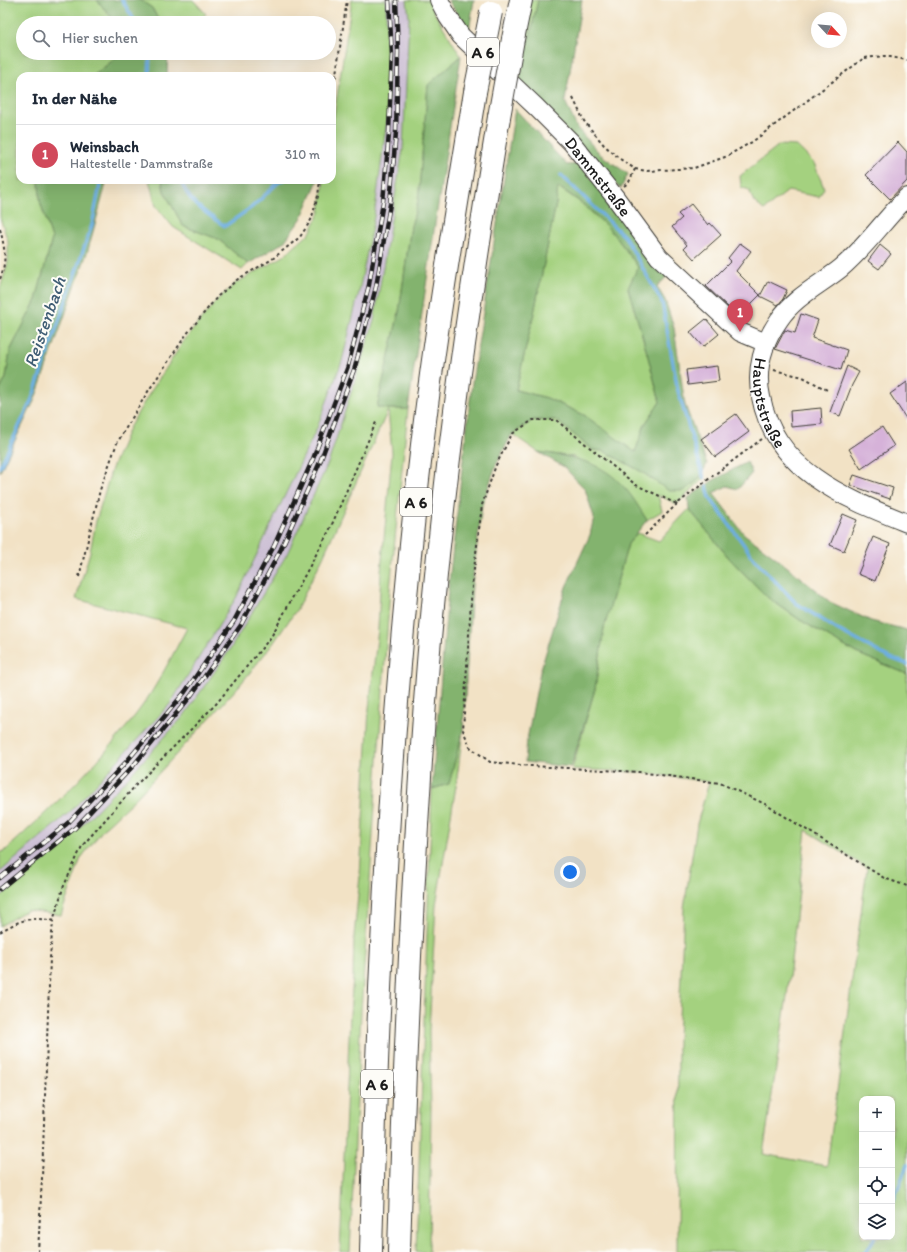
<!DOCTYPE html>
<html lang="de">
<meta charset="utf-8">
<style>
body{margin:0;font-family:Itim,sans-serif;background:#f2f2f3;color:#1f2937}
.controls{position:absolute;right:12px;bottom:12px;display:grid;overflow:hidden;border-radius:8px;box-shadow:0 4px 16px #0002}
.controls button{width:36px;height:36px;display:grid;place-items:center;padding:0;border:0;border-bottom:1px solid #e0e1e3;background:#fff;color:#1f2937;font:20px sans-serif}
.compass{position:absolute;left:811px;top:12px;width:36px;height:36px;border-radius:50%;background:#fff;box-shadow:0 4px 16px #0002;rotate:116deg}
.you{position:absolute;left:570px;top:872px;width:14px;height:14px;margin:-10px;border:3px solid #fff;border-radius:50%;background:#1a73e8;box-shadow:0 0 0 6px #1a73e833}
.badge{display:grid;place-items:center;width:26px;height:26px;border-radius:50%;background:#d1495b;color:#fff;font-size:13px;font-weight:700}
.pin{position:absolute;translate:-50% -33px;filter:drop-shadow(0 1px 2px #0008)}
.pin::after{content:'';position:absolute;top:21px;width:14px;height:12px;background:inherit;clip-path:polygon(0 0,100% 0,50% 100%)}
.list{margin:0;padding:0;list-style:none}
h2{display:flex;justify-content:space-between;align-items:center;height:52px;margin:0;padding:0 16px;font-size:17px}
h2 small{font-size:13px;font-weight:400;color:#747a83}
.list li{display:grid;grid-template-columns:26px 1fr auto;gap:12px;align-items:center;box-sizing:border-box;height:60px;padding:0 16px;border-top:1px solid #e0e1e3}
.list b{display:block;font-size:15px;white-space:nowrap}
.list p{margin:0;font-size:13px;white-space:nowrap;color:#747a83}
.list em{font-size:13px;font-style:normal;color:#747a83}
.icon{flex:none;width:22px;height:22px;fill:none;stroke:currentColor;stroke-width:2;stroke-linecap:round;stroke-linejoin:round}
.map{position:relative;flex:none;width:907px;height:1252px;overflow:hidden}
.search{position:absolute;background:#fff;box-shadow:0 4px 16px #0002;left:16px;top:16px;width:320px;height:44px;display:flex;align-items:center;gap:10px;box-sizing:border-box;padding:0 14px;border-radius:22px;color:#747a83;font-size:15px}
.panel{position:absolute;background:#fff;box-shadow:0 4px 16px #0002;left:16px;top:72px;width:320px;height:112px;border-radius:12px}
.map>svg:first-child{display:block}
</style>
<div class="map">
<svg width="907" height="1252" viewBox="0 0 907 1252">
<rect width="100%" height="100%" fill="#fdfcf7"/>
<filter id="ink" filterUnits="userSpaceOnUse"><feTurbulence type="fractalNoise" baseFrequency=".025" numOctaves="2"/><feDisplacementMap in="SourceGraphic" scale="8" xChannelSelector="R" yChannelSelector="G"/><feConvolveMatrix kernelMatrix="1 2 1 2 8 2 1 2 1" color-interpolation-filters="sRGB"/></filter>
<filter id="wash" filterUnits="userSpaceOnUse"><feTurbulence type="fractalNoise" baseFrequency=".012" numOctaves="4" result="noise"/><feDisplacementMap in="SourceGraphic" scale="16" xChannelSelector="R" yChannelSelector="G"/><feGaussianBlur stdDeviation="0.9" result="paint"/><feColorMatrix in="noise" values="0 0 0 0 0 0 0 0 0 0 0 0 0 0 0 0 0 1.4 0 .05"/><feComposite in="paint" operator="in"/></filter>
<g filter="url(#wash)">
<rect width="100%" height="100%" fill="#f2e2c5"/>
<path fill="#ccbfd4" d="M386 0H407L409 18 403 149 374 320 329 461 287 554 229 651 183 717 121 785 61 847 0 897V872L72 810 170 704 236 598 317 428 342 361 359 292 374 217 388 112Z"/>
<path fill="#a4d17f" stroke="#60764e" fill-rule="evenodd" d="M0 0H97L116 23H23V53H117L116 58 93 76H20V180H39L40 201 52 239 36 300 10 351 6 378 0 390V289L8 262V241L0 218Z
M140 0H193L206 14 197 23H160L152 8Z
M352 0H386L388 112 374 217 359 292 342 361 317 428 236 598 170 704 72 810 0 872V853L6 850C55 804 106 758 145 702 160 680 174 652 187 628L76 599 90 552 96 521 112 468 129 428 146 399 183 342 217 300 236 283 284 256 310 233 320 212 324 180H332V129Z
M407 0H430L434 12 461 56 428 85 418 202 411 226 399 312 377 407 388 409H408L390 589 379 746 361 1011 350 1252H340L350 1014 353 977 354 936 360 876 369 708 378 629 381 571 392 453 388 410 323 557 297 609 272 645 239 686 137 797 105 827 81 858 61 915 27 910 0 926V897L61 847 121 785 183 717 229 651 287 554 329 461 374 321 403 149 409 18Z
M530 0H538L520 80 524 29Z
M779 145 797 146 814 163 824 188 819 197 788 191 764 210 754 202 749 190 741 187 740 176Z
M149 180H162L164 191 183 226 218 239 248 264 242 270 173 227 156 206Z
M558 187 580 202 611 230 638 267 628 288 643 338 660 402 645 424 635 453 584 415 547 398 516 390 534 313 556 204Z
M533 420H556L593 450 604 451 642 472 669 491 696 482 700 477 704 478 677 504 658 495 662 511 647 520 620 483 574 457 538 452 512 434Z
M689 509 729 558 767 597 800 620 856 653 907 674V1252H677L678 1040 684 908 697 824 709 782 639 772 572 769 595 689 604 628 628 544 637 533 659 541ZM806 830 867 868 827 1166 763 1154 787 996ZM862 1099H892V1237H862Z
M463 730 456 786 436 905 429 1031 431 1108 429 1252H416L432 789 449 784Z"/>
<path fill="#83b36e" stroke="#506845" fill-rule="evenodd" d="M97 0H140L152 8 160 23H116Z
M448 0H474L469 31Z
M538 0H582L565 101 577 128 601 155 628 174 621 188 609 179 520 80Z
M117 53H168L167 76H93L116 58Z
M461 56 435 224 408 409H388L377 407 399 312 411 226 418 202 428 85Z
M515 109 567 165 580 164 669 274 657 287 665 300 674 328 685 405 707 464 700 477 696 482 683 491H669L642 472 604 451 593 450 556 420H533L512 434 496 465 482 505 472 585 463 730 449 784 432 789 448 591 472 383ZM558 187C591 206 617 235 638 267L628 288 643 338 660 402 645 424 635 452 584 415 547 398 516 390 534 313 556 204Z
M39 180H107L88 250 35 399 0 472V390L6 378 10 351 36 300 52 239 40 201Z
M162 180H318L301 219 284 242 248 264 218 239 183 226 164 191Z
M538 452C567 456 598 460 620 483 631 493 639 508 647 520L628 544 604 628 595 689 571 767 525 762 527 740 540 672 566 587 590 535 594 517 585 489 564 467Z
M747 462 752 473 738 489 727 486 713 493 744 534 774 556 830 602 871 621 907 630V674L856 653 800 620 767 597 729 558 689 509 688 498 712 481Z"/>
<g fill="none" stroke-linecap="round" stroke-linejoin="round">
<path stroke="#6daee1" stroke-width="3.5" d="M122 0 136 23
M149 76 150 53
M561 175 625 237 662 302 678 391 704 478
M181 180C187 202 207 214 225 226L252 207 279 182 283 180
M0 467 32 399 92 225 101 180
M707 486 710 498 755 560 796 603 838 630 888 657 907 664
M892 1204 907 1165
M866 1252 875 1237"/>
</g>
<g id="blocks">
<path fill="#d6b2d9" d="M898 142 907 152V181L890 199 866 175Z
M691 204 708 225 710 223 721 235 694 259 684 248 687 245 672 227 682 218 678 214Z
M740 243 751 251 736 271 760 295 742 313 734 305 730 309 706 286 731 261 728 258Z
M880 245 891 254 879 269 868 261Z
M768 281 787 290 783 299 778 305 760 296Z
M801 314 818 320 812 338 847 350 841 370 775 349 785 330 795 333Z
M706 319 719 334 703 347 690 332Z
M717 366 719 381 688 385 686 370Z
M847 366 859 372 852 385 840 416 830 412Z
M907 382V420L890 394Z
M821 408 822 424 791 427 790 411Z
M736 414 749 432 715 457 701 439Z
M882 427 894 446 861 469 849 449Z
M854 475 893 488 890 499 850 485Z
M843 514 857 520 844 551 830 545Z
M873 537 890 544 875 581 858 574Z"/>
</g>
</g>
<g filter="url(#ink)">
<use href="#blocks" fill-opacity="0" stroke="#3c3a35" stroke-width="1"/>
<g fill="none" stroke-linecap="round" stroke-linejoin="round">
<g stroke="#3c3a35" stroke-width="20">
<g id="minor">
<path id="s1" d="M439 0 448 17 461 36 536 107 572 143 615 197 659 257 740 332 766 343"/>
<path id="s2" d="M907 197C884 220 866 247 841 268 820 285 794 297 779 320 763 343 755 370 761 397 775 471 845 498 907 523"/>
</g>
</g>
<g stroke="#3c3a35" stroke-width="24">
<path id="highway" d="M513 39 521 0
M371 1252C378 983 390 713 422 445 436 327 456 209 475 92
M399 1252C404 1069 412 885 425 702 439 506 467 311 499 117"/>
</g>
<path stroke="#3c3a35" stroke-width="2" stroke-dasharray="3 3" stroke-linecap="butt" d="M573 98 584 121 604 145 620 159 635 169 647 171 694 168 725 157 752 142 864 58 884 56 907 60
M332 101 347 0
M624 186 629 182 635 169
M0 229C5 249 7 260 0 279
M774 370 803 377 829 391
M762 439 719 471 677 504 636 485 556 420H533L512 434 496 465 482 505 472 585 463 730 470 747 490 762 531 766 639 772 720 783 765 804 884 878 907 886
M645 535 677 504
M79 577 100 490 117 443 147 393 186 335 218 296 238 279 271 260 300 237 311 220 318 196 320 180
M0 932C20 920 30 916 53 921
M38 1252 42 1178 50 958 53 921 63 888 82 846 136 785 216 704 271 637 330 529 377 420"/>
<use href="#minor" stroke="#fff" stroke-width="18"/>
<use href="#highway" stroke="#fff" stroke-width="22"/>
<g stroke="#1c1c1c" stroke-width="4.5">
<path id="rail" d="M0 878 69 822 127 761 185 692 234 621 274 546 313 459 348 366 369 285 383 202 389 133 391 75 392 55 389 0
M0 889 75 828 133 766 190 697 241 625 281 549 320 462 355 367 376 287 390 204 396 132 398 52 396 0"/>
</g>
<use href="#rail" stroke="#fdfcf7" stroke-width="3" stroke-dasharray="9" stroke-linecap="butt"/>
<g stroke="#3c3a35" stroke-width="24" stroke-linecap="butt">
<path id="highway-bridge" d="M475 92 491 12
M499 117 513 39"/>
</g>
<use href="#highway-bridge" stroke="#fff" stroke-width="22"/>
</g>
</g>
<g text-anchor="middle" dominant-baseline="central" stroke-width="4" stroke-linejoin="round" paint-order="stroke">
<g fill="#fdfcf7" stroke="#605f5e" stroke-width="1">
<rect x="467" y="38" width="32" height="28" rx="3"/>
<rect x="400" y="488" width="32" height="28" rx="3"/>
<rect x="361" y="1070" width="32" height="28" rx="3"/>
</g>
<g font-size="16" font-weight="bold" fill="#1c1c1c">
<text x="483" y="52">A 6</text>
<text x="416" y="502">A 6</text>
<text x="377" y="1084">A 6</text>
</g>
<g font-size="17" fill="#1c1c1c" stroke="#fdfcf7">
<text stroke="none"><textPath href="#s1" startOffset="239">Dammstraße</textPath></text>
<text stroke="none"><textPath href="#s2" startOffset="267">Hauptstraße</textPath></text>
</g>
<g font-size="18" font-style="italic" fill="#405e75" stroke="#fdfcf7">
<text transform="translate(45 322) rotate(-71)">Reistenbach</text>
</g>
</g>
</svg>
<div class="controls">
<button>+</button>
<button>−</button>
<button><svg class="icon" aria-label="locate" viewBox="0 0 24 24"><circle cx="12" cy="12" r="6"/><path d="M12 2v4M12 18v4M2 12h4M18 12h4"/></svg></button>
<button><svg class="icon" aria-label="layers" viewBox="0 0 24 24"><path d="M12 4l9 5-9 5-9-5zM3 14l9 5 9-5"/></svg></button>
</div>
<svg class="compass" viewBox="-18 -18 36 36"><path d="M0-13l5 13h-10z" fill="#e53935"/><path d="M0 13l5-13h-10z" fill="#747a83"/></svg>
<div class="you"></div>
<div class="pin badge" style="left:740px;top:332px">1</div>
<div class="search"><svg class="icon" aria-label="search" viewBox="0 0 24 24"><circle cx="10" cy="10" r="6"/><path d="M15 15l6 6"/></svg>Hier suchen</div>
<section class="panel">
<h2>In der Nähe<small></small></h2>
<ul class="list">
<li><span class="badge">1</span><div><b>Weinsbach</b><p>Haltestelle · Dammstraße</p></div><em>310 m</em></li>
</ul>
</section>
</div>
